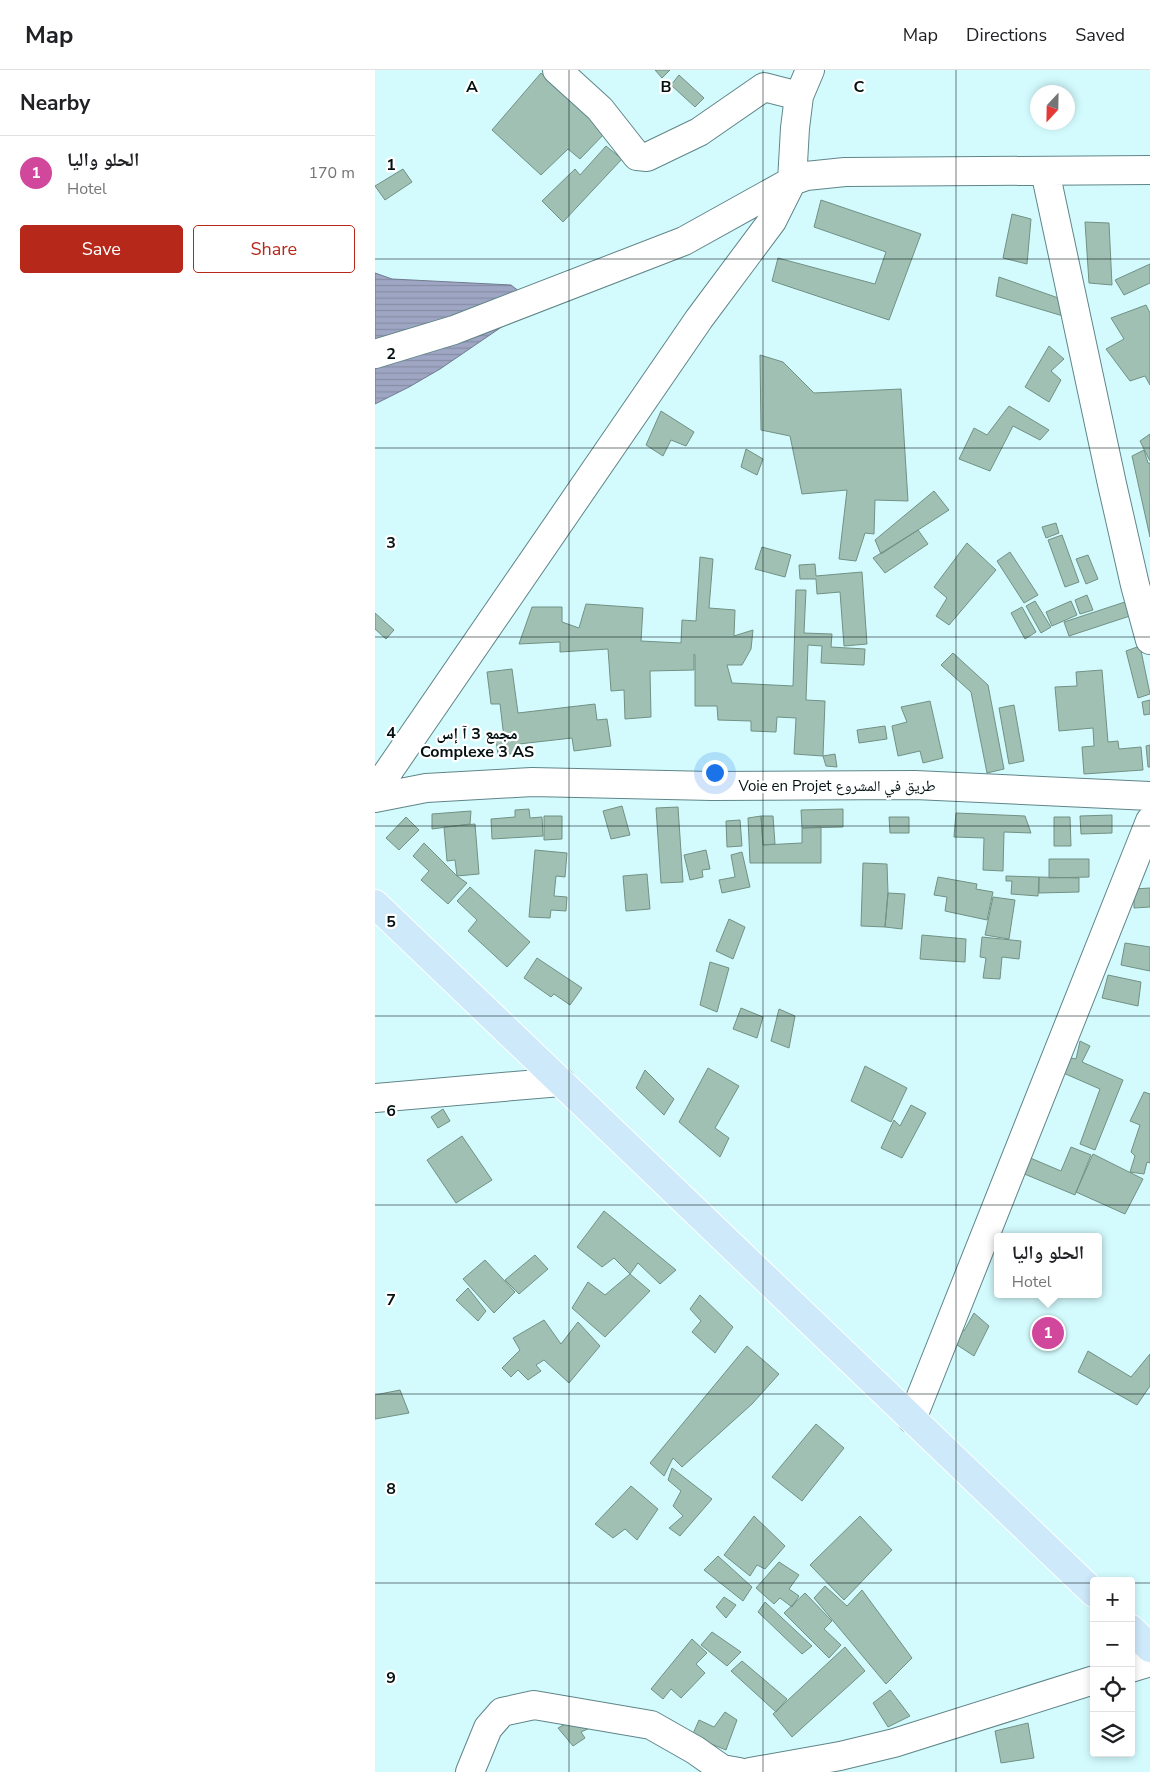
<!DOCTYPE html>
<meta charset="utf-8">
<style>
body{margin:0;font-family:"Nunito Sans","Noto Naskh Arabic",sans-serif;background:#f2f2f2;color:#202124}
.controls{position:absolute;right:15px;bottom:15px;display:grid;overflow:hidden;border-radius:5px;box-shadow:0 2px 8px #0003}
.controls button{width:45px;height:45px;display:grid;place-items:center;padding:0;border:0;border-bottom:1px solid #e0e0e0;background:#fff;color:#202124;font:25px sans-serif}
.compass{position:absolute;left:655px;top:15px;width:45px;height:45px;border-radius:50%;background:#fff;box-shadow:0 2px 8px #0003;rotate:202deg}
.you{position:absolute;left:339px;top:702px;width:18px;height:18px;margin:-12px;border:4px solid #fff;border-radius:50%;background:#1a73e8;box-shadow:0 0 0 8px #1a73e833}
.badge{display:grid;place-items:center;width:32px;height:32px;border-radius:50%;background:#b6281a;color:#fff;font-size:16px;font-weight:700}
.pin{position:absolute;translate:-50% -50%;border:2px solid #fff;box-shadow:0 1px 5px #0006}
.popup{position:absolute;left:619px;top:1163px;width:108px;height:65px;box-sizing:border-box;display:grid;place-content:center;border-radius:5px;background:#fff;filter:drop-shadow(0 1px 4px #0005);font-size:16px;white-space:nowrap;color:#757577}
.popup b{font-size:19px;color:#202124}
.popup::after{content:'';position:absolute;left:50%;top:100%;margin-left:-10px;border:10px solid transparent;border-top-color:#fff}
.list{margin:0;padding:0;list-style:none}
h2{display:flex;justify-content:space-between;align-items:center;height:65px;margin:0;padding:0 20px;font-size:21px}
h2 small{font-size:16px;font-weight:400;color:#757577}
.list li{display:grid;grid-template-columns:32px 1fr auto;gap:15px;align-items:center;box-sizing:border-box;height:75px;padding:0 20px;border-top:1px solid #e0e0e0}
.list b{display:block;font-size:19px;white-space:nowrap}
.list p{margin:0;font-size:16px;white-space:nowrap;color:#757577}
.list em{font-size:16px;font-style:normal;color:#757577}
.actions{display:flex;gap:10px;padding:15px 20px}
.actions a{flex:1;padding:11px 0;border:1px solid #b6281a;border-radius:5px;text-align:center;font-size:18px;color:#b6281a}
.actions .main{background:#b6281a;color:#fff}
.icon{flex:none;width:28px;height:28px;fill:none;stroke:currentColor;stroke-width:2;stroke-linecap:round;stroke-linejoin:round}
.map{position:relative;flex:none;width:775px;height:1702px;overflow:hidden}
header{display:flex;align-items:center;gap:30px;box-sizing:border-box;height:70px;padding:0 25px;background:#fff;border-bottom:1px solid #e0e0e0}
header strong{font-size:24px}
nav{display:flex;gap:28px;margin-inline-start:auto;font-size:18px}
main{display:flex}
aside{flex:1;background:#fff}
.map>svg:first-child{display:block}
</style>
<header>
<strong>Map</strong>
<nav><a>Map</a><a>Directions</a><a>Saved</a></nav>
</header>
<main>
<aside>
<h2>Nearby<small></small></h2>
<ul class="list">
<li><span class="badge" style="background:#d1479c">1</span><div><b>الحلو واليا</b><p>Hotel</p></div><em>170 m</em></li>
</ul>
<div class="actions"><a class="main">Save</a><a>Share</a></div>
</aside>
<div class="map">
<svg width="775" height="1702" viewBox="0 0 775 1702">
<defs>
<pattern id="water-rules" width="6" height="5" patternUnits="userSpaceOnUse" patternTransform="scale(1.25)"><rect width="6" height="5" fill="#9ea6c3"/><path d="M0 2.5h6" fill="none" stroke="#868ea6"/></pattern>
</defs>
<rect width="100%" height="100%" fill="#d3fbfe"/>
<path fill="url(#water-rules)" stroke="#70798e" d="M0 203 17 209 136 215 145 222 140 245 128 256 65 299 34 317 0 334Z"/>
<path fill="#9fc0b3" stroke="#719184" d="M280 0H295L287 8Z
M166 3 232 61 205 89 193 79 166 105 117 60Z
M304 5 329 28 320 37 296 15Z
M231 76 247 89 188 152 167 131 200 99 205 105Z
M28 99 37 112 10 130 0 116Z
M446 130 546 164 514 250 397 211 403 188 500 214 511 182 439 157Z
M637 144 656 149 652 194 628 188Z
M710 152 734 153 737 215 714 213Z
M775 194V213L749 225 740 210Z
M624 207 689 230 688 246 621 226Z
M771 235 775 243V315L770 306 755 311 731 279 749 269 736 248Z
M674 276 689 289 676 301 686 310 674 332 650 317Z
M385 285 408 292 439 323 526 319 533 431 500 430 499 464 490 463 481 491 464 489 472 420 427 424 415 366 386 360Z
M634 336 674 360 665 370 638 356 615 401 584 389 599 358 612 365Z
M286 341 319 362 311 376 296 370 288 386 271 375Z
M775 364V391L765 371Z
M371 379 388 389 382 405 366 397Z
M769 380 773 393H775V467L757 386Z
M559 421 574 440 506 484 500 470Z
M681 453 684 463 671 468 667 457Z
M543 460 553 474 510 503 498 488Z
M687 465 704 512 690 517 673 470Z
M592 473 621 500 574 555 561 546 572 528 559 517Z
M387 477 416 485 410 507 380 499Z
M635 482 663 525 649 533 622 491Z
M713 485 723 509 711 514 701 489Z
M325 487 338 489 334 538 360 540 359 566 378 560 376 579 367 595H352L357 613 418 616 421 520H431L429 563 457 564 456 577 490 579 489 595 446 593 447 576 433 575 431 630 450 631 448 686 419 684 421 648 402 647 401 662 376 661V651L343 650 342 636H320V585L319 584V600L275 601 276 647 250 649 249 620 236 621 233 579 185 582V572L144 574 157 537H187V552L204 558 211 534 268 538 266 571 306 573 307 550 321 551Z
M440 494 441 506 487 502 492 574 469 576 465 522 442 524 441 509H425L424 495Z
M712 525 718 540 705 544 700 530Z
M756 530 761 544 694 566 689 552Z
M660 531 676 557 666 563 651 536Z
M696 531 702 545 677 556 671 542Z
M647 537 661 562 650 569 636 543Z
M0 543 19 560 11 569 0 559Z
M765 576 775 624 763 628 751 581Z
M578 583 613 615 629 699 612 703 596 622 566 595Z
M137 599 143 643 220 634 222 650 232 649 236 676 199 681 197 668 144 674 145 683 123 685 121 669 129 668 125 634H116L112 602Z
M727 600 733 672 743 671 744 679 766 677 768 700 709 704 707 677 719 676 718 658 684 661 680 617 702 616 701 602Z
M775 630V644L769 645 767 632Z
M555 631 568 688 548 693 545 681 523 686 517 656 532 652 526 637Z
M639 635 649 691 634 694 624 638Z
M510 656 512 669 484 673 482 660Z
M775 675V697H773L771 676Z
M460 684 462 697 451 696 448 686Z
M247 736 255 765 236 769 228 741Z
M303 737 308 812 286 813 281 738Z
M154 739 155 748 167 747 168 766 117 769 116 749 140 747V740Z
M468 739V757L427 758 426 740Z
M96 741 95 754 57 759V744Z
M581 743 650 746 656 763 629 762 628 801 608 800 609 768 579 767Z
M737 745V763L706 764 705 746Z
M169 746H187V769L169 770Z
M386 746 388 775 427 773V758L446 757V793H375L373 748Z
M386 746H398L400 774 388 775Z
M31 747 44 760 24 780 11 768Z
M514 747H534V763H515Z
M679 747H695L696 776H679Z
M365 750 367 776 352 777 351 751Z
M100 754 104 804 82 806 80 790 72 791 69 757Z
M49 773 82 806 92 813 73 834 46 810 54 801 38 786Z
M160 780 192 783 190 807 181 806 179 826 192 827 191 841 176 840 175 848 154 847Z
M331 780 335 799 327 800 328 807 315 810 309 785Z
M367 782 375 817 347 823 344 810 360 807 356 785Z
M674 789H714V807L674 808Z
M488 793 512 794 513 823 510 857 486 856Z
M272 804 275 839 251 841 248 806Z
M631 806 664 807 663 826 636 824 637 811H631Z
M563 807 602 814 601 819 618 822 612 850 570 841 572 827 559 825Z
M664 807 704 808V822L664 823Z
M95 817 155 872 132 897 93 861 102 850 82 831Z
M775 818V837L759 838V819Z
M513 823 530 824 527 859 510 857Z
M618 827 640 830 634 869 610 865Z
M354 849 370 857 358 889 341 881Z
M547 865 591 869 590 892 545 889Z
M607 867 646 871 644 889 627 887 625 909 608 908 611 888 605 887Z
M750 873 775 877V901L746 895Z
M162 888 207 918 195 935 179 924 176 927 149 908Z
M335 892 354 898 342 942 325 935Z
M733 905 766 912 763 936 727 928Z
M366 938 388 947 382 968 358 959Z
M404 939 420 946 414 978 396 971Z
M705 971 715 976 707 992 748 1010 720 1080 705 1074 725 1019 686 1002 692 987 701 989Z
M490 996 532 1018 516 1052 476 1031Z
M333 998 364 1016 340 1058 354 1068 345 1087 304 1052Z
M270 1000 299 1029 289 1045 261 1018Z
M769 1022 775 1024V1093L772 1092 769 1104 755 1102 760 1086 756 1082 765 1055 755 1051Z
M536 1035 551 1043 527 1088 506 1078 519 1050 525 1056Z
M68 1039 75 1051 63 1058 56 1047Z
M87 1066 117 1110 81 1133 52 1090Z
M696 1077 716 1085 700 1125 647 1103 653 1087 686 1101Z
M718 1084 768 1109 750 1144 701 1122Z
M229 1141 301 1200 285 1214 263 1193 255 1204 239 1188 227 1197 202 1177Z
M160 1185 173 1199 144 1224 130 1210Z
M110 1190 140 1222 119 1243 88 1209Z
M255 1204 275 1221 230 1267 197 1238 213 1212 230 1225Z
M93 1218 111 1241 103 1251 81 1230Z
M325 1225 358 1257 340 1283 317 1262 326 1251 315 1239Z
M599 1243 614 1256 599 1286 576 1271 582 1254 589 1261Z
M169 1250 186 1274 203 1252 225 1276 194 1313 169 1290 161 1295 166 1301 153 1310 143 1300 136 1307 127 1298 145 1280 138 1268Z
M372 1276 404 1304 377 1334 307 1397 298 1388 289 1406 275 1393Z
M713 1281 756 1307 775 1284V1316L762 1335 703 1302Z
M25 1320 34 1343 0 1349V1325Z
M441 1354 469 1378 427 1431 397 1407Z
M297 1398 337 1429 305 1466 294 1458 308 1446 298 1436 306 1421 293 1410Z
M256 1416 283 1439 262 1470 250 1459 238 1468 220 1454Z
M379 1446 410 1476 390 1499 382 1495 375 1506 349 1485Z
M485 1446 517 1480 469 1530 435 1495Z
M343 1486 377 1517 368 1531 329 1500Z
M404 1492 424 1505 414 1519 424 1526 417 1537 405 1528 399 1534 381 1518Z
M450 1516 472 1536 487 1520 537 1588 511 1614 439 1528Z
M430 1523 457 1551 449 1559 466 1575 454 1588 409 1543Z
M349 1527 361 1535 351 1548 341 1537Z
M390 1532 437 1576 427 1584 383 1542Z
M337 1562 366 1582 352 1596 326 1575Z
M317 1569 332 1583 321 1594 330 1603 306 1628 296 1619 288 1629 276 1619Z
M470 1577 490 1601 417 1667 398 1644Z
M367 1591 412 1629 401 1642 356 1601Z
M515 1620 535 1646 513 1657 498 1633Z
M350 1642 362 1650 351 1680 317 1666 324 1650 339 1657Z
M204 1647 215 1658 206 1662 210 1668 198 1676 183 1658Z
M653 1653 659 1688 626 1693 620 1661Z"/>
<g fill="none" stroke-linecap="round" stroke-linejoin="round">
<g stroke="#608588" stroke-width="30">
<path id="minor" d="M182 0 225 39 262 86 272 87 324 62 389 17 424 26
M670 101 737 414 760 515 775 570
M0 284 79 260 309 171 417 111 420 58 424 26 435 0
M0 721 324 249 397 151 417 111 431 106 470 102 775 100
M0 728 51 718 157 712 337 716 540 715 775 726
M0 1028 186 1012
M537 1349 775 751
M756 1598 775 1592
M95 1702 113 1658 127 1642 159 1635 276 1655 320 1680 347 1699 364 1702
M375 1702 465 1686 519 1673 719 1610"/>
</g>
<g stroke="#fff" stroke-width="30">
<path id="major" d="M0 834 719 1523
M756 1559 775 1578"/>
</g>
<use href="#minor" stroke="#fff" stroke-width="28"/>
<use href="#major" stroke="#cee9fa" stroke-width="28"/>
</g>
<path fill="none" stroke="#041112" stroke-width="1" stroke-opacity="0.55" d="M194 0V1702M388 0V1702M581 0V1702M0 189H775M0 378H775M0 567H775M0 756H775M0 946H775M0 1135H775M0 1324H775M0 1513H719M756 1513H775"/>
<g text-anchor="middle" dominant-baseline="central" stroke-width="4.5" stroke-linejoin="round" paint-order="stroke">
<g font-size="15" fill="#041112" stroke="#fff">
<text x="462" y="716">Voie en Projet طريق في المشروع</text>
</g>
<g font-size="16" font-weight="bold" fill="#041112" stroke="#fff">
<text x="102" y="664">مجمع 3 آ إس<tspan x="102" dy="18">Complexe 3 AS</tspan></text>
</g>
</g>
<g font-size="16" text-anchor="middle" font-weight="bold" fill="#041112" stroke="#fff" stroke-width="4.5" stroke-linejoin="round" paint-order="stroke">
<text x="97" y="22">A</text>
<text x="291" y="22">B</text>
<text x="484" y="22">C</text>
<text x="16" y="100">1</text>
<text x="16" y="289">2</text>
<text x="16" y="478">3</text>
<text x="16" y="668">4</text>
<text x="16" y="857">5</text>
<text x="16" y="1046">6</text>
<text x="16" y="1235">7</text>
<text x="16" y="1424">8</text>
<text x="16" y="1613">9</text>
</g>
</svg>
<div class="controls">
<button>+</button>
<button>−</button>
<button><svg class="icon" aria-label="locate" viewBox="0 0 24 24"><circle cx="12" cy="12" r="6"/><path d="M12 2v4M12 18v4M2 12h4M18 12h4"/></svg></button>
<button><svg class="icon" aria-label="layers" viewBox="0 0 24 24"><path d="M12 4l9 5-9 5-9-5zM3 14l9 5 9-5"/></svg></button>
</div>
<svg class="compass" viewBox="-18 -18 36 36"><path d="M0-13l5 13h-10z" fill="#e53935"/><path d="M0 13l5-13h-10z" fill="#757577"/></svg>
<div class="you"></div>
<div class="pin badge" style="left:673px;top:1263px;background:#d1479c">1</div>
<div class="popup"><b>الحلو واليا</b>Hotel</div>
</div>
</main>
